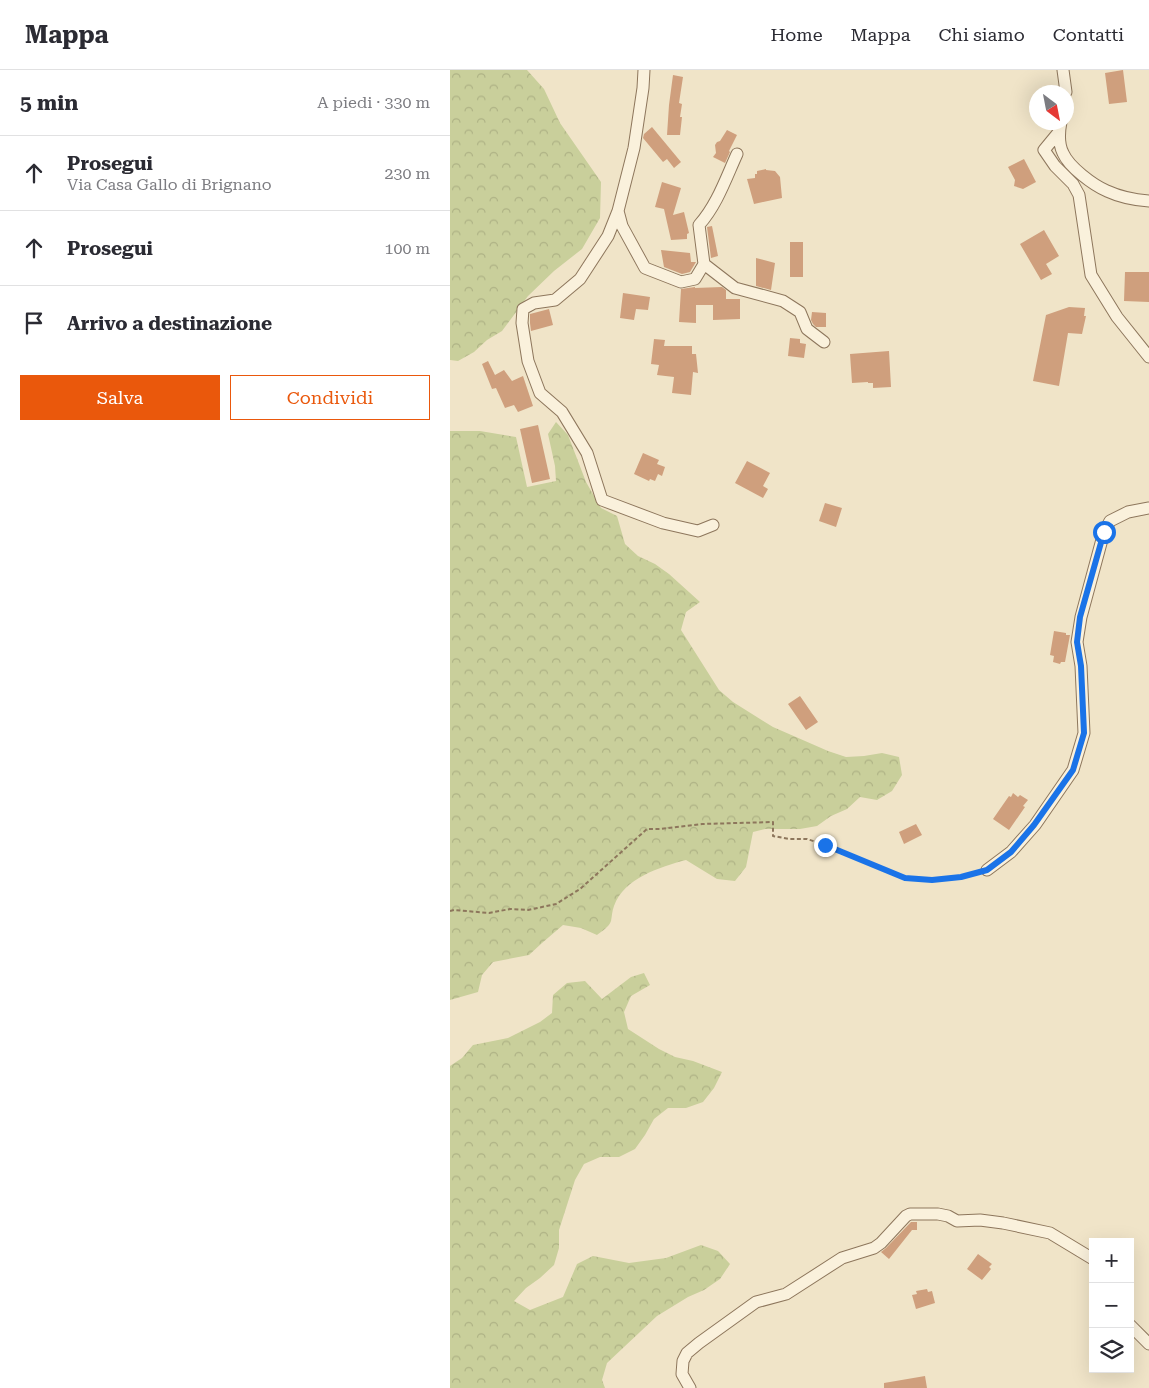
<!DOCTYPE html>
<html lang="it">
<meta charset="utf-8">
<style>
body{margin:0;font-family:"Roboto Serif",serif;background:#f2f2f3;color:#2b2b33}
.controls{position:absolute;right:15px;bottom:15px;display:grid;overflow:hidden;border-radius:0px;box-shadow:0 5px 20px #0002}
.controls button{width:45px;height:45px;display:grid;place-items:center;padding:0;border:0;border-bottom:1px solid #e1e1e2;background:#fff;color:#2b2b33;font:25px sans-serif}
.compass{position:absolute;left:579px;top:15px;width:45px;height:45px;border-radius:50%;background:#fff;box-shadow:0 5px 20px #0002;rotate:148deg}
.stop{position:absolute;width:15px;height:15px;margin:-11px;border:4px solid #1a73e8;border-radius:50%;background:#fff}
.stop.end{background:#1a73e8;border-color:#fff;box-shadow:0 1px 5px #0008}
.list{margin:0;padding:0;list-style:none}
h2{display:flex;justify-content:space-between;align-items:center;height:65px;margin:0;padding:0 20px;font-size:21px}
h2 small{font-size:16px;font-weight:400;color:#7c7c81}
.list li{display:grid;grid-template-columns:32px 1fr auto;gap:15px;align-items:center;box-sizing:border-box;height:75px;padding:0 20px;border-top:1px solid #e1e1e2}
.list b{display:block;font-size:19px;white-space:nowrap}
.list p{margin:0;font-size:16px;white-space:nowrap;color:#7c7c81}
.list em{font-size:16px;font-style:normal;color:#7c7c81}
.actions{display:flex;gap:10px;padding:15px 20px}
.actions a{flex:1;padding:11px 0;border:1px solid #ea580c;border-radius:0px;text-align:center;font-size:18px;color:#ea580c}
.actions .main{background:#ea580c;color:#fff}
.icon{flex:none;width:28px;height:28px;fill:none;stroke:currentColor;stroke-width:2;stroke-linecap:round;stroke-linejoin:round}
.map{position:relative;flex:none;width:699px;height:1318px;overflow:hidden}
header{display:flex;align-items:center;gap:30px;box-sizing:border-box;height:70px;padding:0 25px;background:#fff;border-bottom:1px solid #e1e1e2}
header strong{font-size:24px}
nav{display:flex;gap:28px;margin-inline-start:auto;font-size:18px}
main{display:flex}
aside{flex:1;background:#fff}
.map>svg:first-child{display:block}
</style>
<header>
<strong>Mappa</strong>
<nav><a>Home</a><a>Mappa</a><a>Chi siamo</a><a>Contatti</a></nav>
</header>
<main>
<aside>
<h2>5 min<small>A piedi · 330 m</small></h2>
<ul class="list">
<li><svg class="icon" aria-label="ahead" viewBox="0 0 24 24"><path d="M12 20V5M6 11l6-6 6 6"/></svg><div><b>Prosegui</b><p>Via Casa Gallo di Brignano</p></div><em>230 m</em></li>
<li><svg class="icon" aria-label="ahead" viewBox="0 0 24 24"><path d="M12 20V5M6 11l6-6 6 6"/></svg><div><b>Prosegui</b></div><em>100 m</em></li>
<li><svg class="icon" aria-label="arrive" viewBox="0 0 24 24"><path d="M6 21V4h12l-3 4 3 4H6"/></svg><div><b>Arrivo a destinazione</b></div></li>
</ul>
<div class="actions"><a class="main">Salva</a><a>Condividi</a></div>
</aside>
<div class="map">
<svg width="699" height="1318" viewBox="0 0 699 1318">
<defs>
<pattern id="forest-crowns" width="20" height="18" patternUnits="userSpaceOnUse" patternTransform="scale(1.25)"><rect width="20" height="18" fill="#c9cf9b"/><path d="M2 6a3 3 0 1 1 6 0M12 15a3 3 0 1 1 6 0" fill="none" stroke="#aeb285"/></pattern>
</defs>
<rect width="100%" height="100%" fill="#f0e4c8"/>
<path fill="url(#forest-crowns)" d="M0 0H77L94 19 110 53 151 112 150 148 132 179 104 201 78 226 52 261 37 270 24 282 8 291 0 290Z
M106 352 118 365 136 412 151 438 167 446 175 474 188 486 205 494 219 504 250 532 236 542 231 560 269 620 283 632 323 657 378 681 396 687 414 686 432 683 449 687 452 705 442 721 427 730 410 727 397 739 381 746 367 756 350 759H315L303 762 296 797 285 811 267 809 236 790C210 797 174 808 164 836 162 841 162 846 161 851 159 857 152 861 147 865L131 858 113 855 92 873 79 885 43 892 32 905 28 922 0 930V361H30L66 367 77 417 106 411 105 396 98 364Z
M194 903 200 915 181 926 174 942 178 959 209 979 225 987 243 991 272 1002 264 1018 253 1032 236 1038H218L204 1049 195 1065 185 1079 169 1087H150L134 1094 125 1110 109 1160V1178L104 1195 90 1208 76 1218 64 1231 80 1240 113 1227 127 1194 143 1186 179 1193 216 1188 251 1175 268 1181 280 1194 270 1209 254 1220 238 1227 207 1246 157 1293 152 1310 155 1318H0V996L12 988 23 975 58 968 90 952 102 943 103 925 117 913 135 911 152 929 181 907Z"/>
<path fill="#cf9f7d" d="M673 0 677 32 659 34 655 3Z
M223 5 233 7 229 33 232 34 230 47H232L230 65H217L219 35Z
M202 57 231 92 224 98 217 89 213 92 193 68 194 64Z
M277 60 287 65 279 81 280 82 275 93 263 87 266 83 265 75 267 72 270 71Z
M574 89 586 112 573 119 564 116 565 110 558 97Z
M316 99V100L325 101 330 107 332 128 304 134 297 109 305 108V104H307V101Z
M212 112 231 118 223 145 234 142 239 163 237 164V169L221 170 214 139 205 137Z
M262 156 268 186 261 188 257 157Z
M594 160 609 186 596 194 602 204 591 210 570 174Z
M340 172H353V207H340Z
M211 180 240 183 241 192H246L240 202 232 204 214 197Z
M306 188 325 193 321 220 306 216Z
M675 202H699V232L674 231Z
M245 217V218L272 217 276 220V229H290V249L263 250V235H246V253L229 252 231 219Z
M173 223 200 227 198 240 186 239 184 250 170 248Z
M619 237 635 238 634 246H636L632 264 618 263 609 316 583 311 596 245Z
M99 239 103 255 81 261 80 253V244Z
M362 242 376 243V257H366L363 254 361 250Z
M340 268 350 269V273L356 274 354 288 338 286Z
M204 269 215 270 214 276H242V284H246L248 303 243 302 241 325 222 323 224 307 207 305 209 295 201 294Z
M439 281 441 317 423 318V313H418V312L402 313 400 284Z
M38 291 45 305 54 300 62 311 73 306 83 336 68 342 64 335 55 338 46 318 42 319 32 294Z
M88 355 100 409 82 413 70 359Z
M193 383 209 390 207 394 215 397 212 406 208 404 205 411 200 409 199 411 184 404Z
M297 391 320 403 313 416 318 419 313 428 285 413Z
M375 433 392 438 386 457 369 451Z
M604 561 616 563V565H620L615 592H611L610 594 603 592 604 586 600 585Z
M350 626 368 652 356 660 338 634Z
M563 723 568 727 570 725 578 730 573 736 575 737 559 760 543 749 559 726 561 727Z
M466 754 472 765 454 774 449 762Z
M461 1152H467V1160H462L439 1189 431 1182 436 1178Z
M528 1184 542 1194 539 1197 541 1199 532 1210 517 1199Z
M477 1219 478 1222 482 1221 485 1233 466 1239 462 1225 467 1224 466 1221Z
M475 1306 477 1318H434V1313Z"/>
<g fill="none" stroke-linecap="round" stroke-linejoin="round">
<g stroke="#8d765c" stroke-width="13">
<path id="minor" d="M194 0 193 18 184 78 168 141 158 166 130 209 105 230 84 233 73 239 72 253 78 291 90 323 112 342 137 383 152 430 213 453 248 461 263 455
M613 0 616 22
M611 52C609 62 608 73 613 83 619 97 643 115 657 121 670 127 685 130 699 131
M608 63 594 80 605 96 623 114 629 125 641 205 667 247 699 287
M287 84C276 108 267 135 249 155L254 194 285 218 333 231 350 242 357 259 374 272
M168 141 172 156 195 198 231 212 245 209 254 194
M537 800 561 782 585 755 623 700 634 663 631 596 627 572 631 547 654 462 660 451 678 442 699 438
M680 1255 699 1274
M240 1318 232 1304 233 1291 237 1283 249 1273 306 1232 336 1224 392 1188 424 1178 431 1173 456 1146 460 1144H488L498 1146 507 1151 530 1150 553 1153 600 1163 643 1189"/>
</g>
<path stroke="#8d765c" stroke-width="2" stroke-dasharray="4 2.5" stroke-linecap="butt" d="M0 841 4 840 39 843 60 839 78 840 106 834 130 819 197 759H210L252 754 323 752V766L339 769H357L375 775 455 807 482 810 511 807 527 803"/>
<use href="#minor" stroke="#faf1dc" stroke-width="11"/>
</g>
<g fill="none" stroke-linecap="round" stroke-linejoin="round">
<path stroke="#1a73e8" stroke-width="6" d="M375 775 455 808 482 810 511 807 537 800 561 782 584 755 623 700 634 663 631 596 627 572 630 547 654 462"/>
</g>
</svg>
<div class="controls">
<button>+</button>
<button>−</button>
<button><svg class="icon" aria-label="layers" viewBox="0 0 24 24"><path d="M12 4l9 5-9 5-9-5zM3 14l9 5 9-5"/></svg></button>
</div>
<svg class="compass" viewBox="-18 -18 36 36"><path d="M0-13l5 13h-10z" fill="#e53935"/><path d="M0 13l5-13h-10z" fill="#7c7c81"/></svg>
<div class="stop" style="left:654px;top:462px"></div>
<div class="stop end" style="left:375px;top:775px"></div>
</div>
</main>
